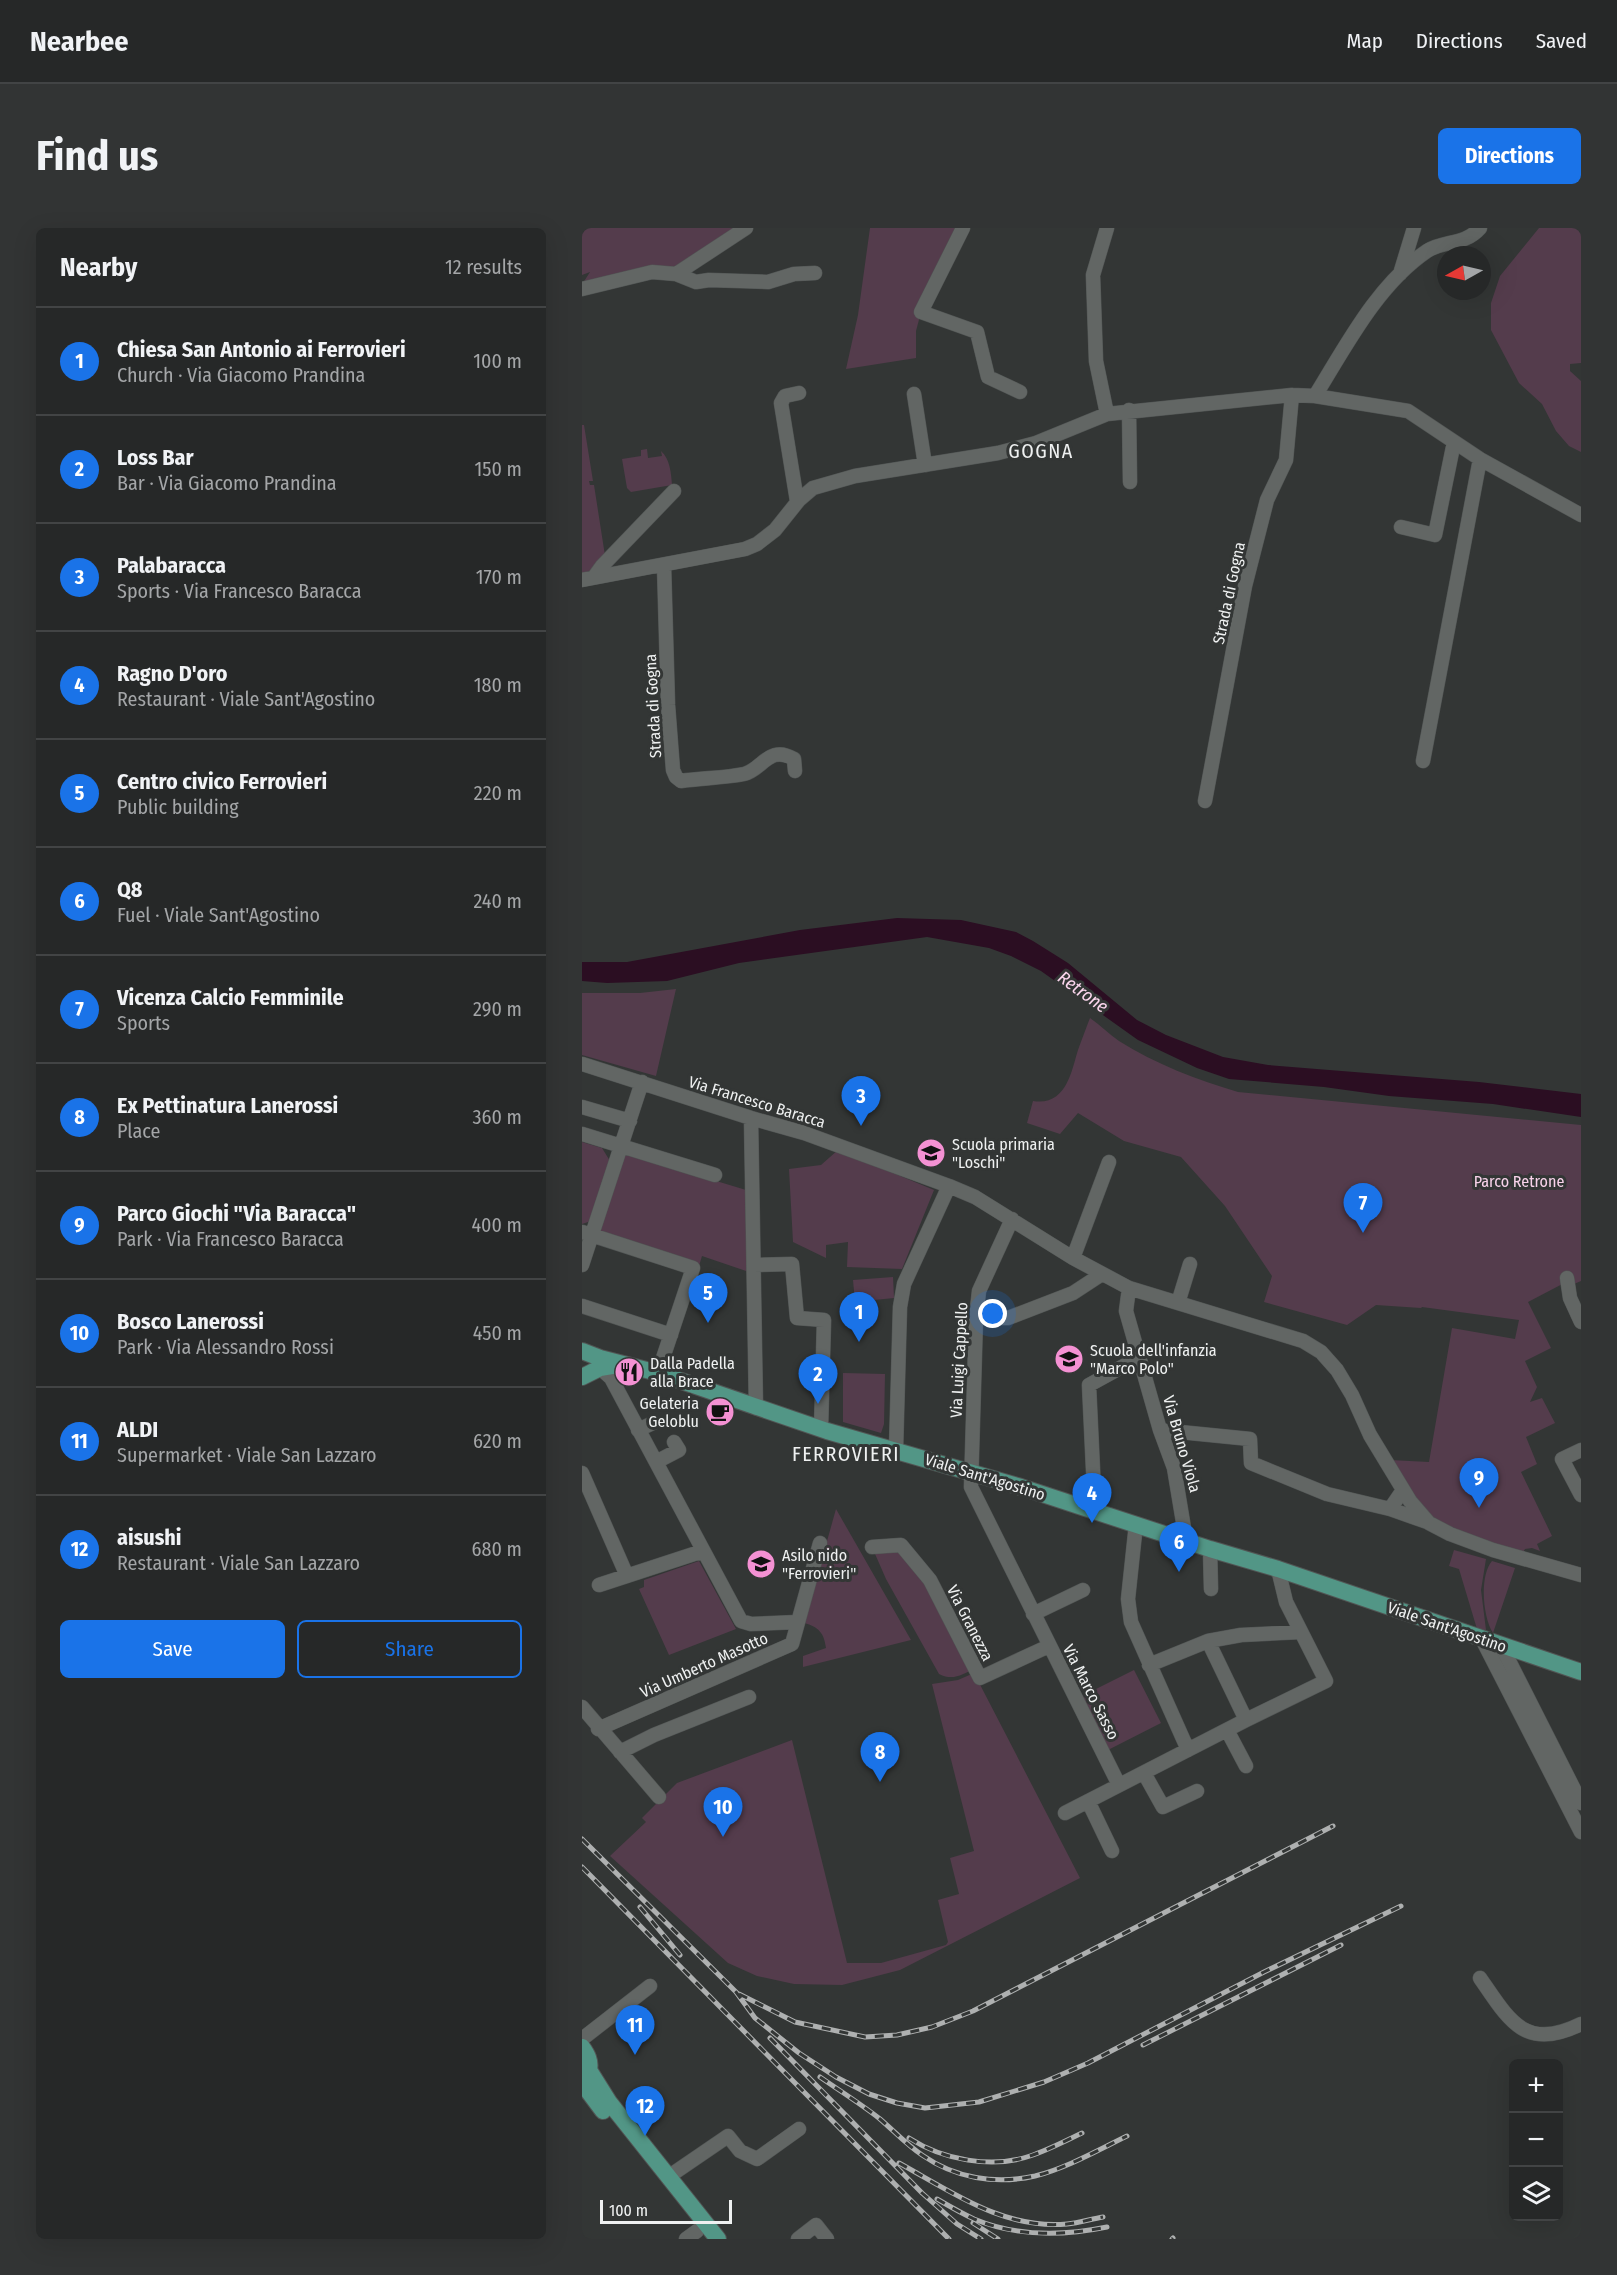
<!DOCTYPE html>
<meta charset="utf-8">
<style>
body{margin:0;font-family:"Fira Sans Condensed",sans-serif;background:#323434;color:#f1f3f6}
.controls{position:absolute;right:18px;bottom:18px;display:grid;overflow:hidden;border-radius:9px;box-shadow:0 6px 24px #0002}
.controls button{width:54px;height:54px;display:grid;place-items:center;padding:0;border:0;border-bottom:2px solid #424445;background:#262828;color:#f1f3f6;font:30px sans-serif}
.compass{position:absolute;left:855px;top:18px;width:54px;height:54px;border-radius:50%;background:#262828;box-shadow:0 6px 24px #0002;rotate:262deg}
.scale{position:absolute;left:18px;bottom:15px;width:132px;box-sizing:border-box;padding-left:6px;border:3px solid #eff1f1;border-top:0;font-size:16px;line-height:21px;white-space:nowrap;color:#eff1f1;-webkit-text-stroke:4px #333635;paint-order:stroke}
.you{position:absolute;left:411px;top:1086px;width:21px;height:21px;margin:-15px;border:4px solid #fff;border-radius:50%;background:#1a73e8;box-shadow:0 0 0 9px #1a73e833}
.badge{display:grid;place-items:center;width:39px;height:39px;border-radius:50%;background:#1a73e8;color:#fff;font-size:20px;font-weight:700}
.pin{position:absolute;translate:-50% -50px;filter:drop-shadow(0 2px 3px #0008)}
.pin::after{content:'';position:absolute;top:32px;width:21px;height:18px;background:inherit;clip-path:polygon(0 0,100% 0,50% 100%)}
.list{margin:0;padding:0;list-style:none}
h2{display:flex;justify-content:space-between;align-items:center;height:78px;margin:0;padding:0 24px;font-size:26px}
h2 small{font-size:20px;font-weight:400;color:#a4a6a8}
.list li{display:grid;grid-template-columns:39px 1fr auto;gap:18px;align-items:center;box-sizing:border-box;height:108px;padding:0 24px;border-top:2px solid #424445}
.list b{display:block;font-size:22px;white-space:nowrap}
.list p{margin:0;font-size:20px;white-space:nowrap;color:#a4a6a8}
.list em{font-size:20px;font-style:normal;color:#a4a6a8}
.actions{display:flex;gap:12px;padding:18px 24px}
.actions a{flex:1;padding:14px 0;border:2px solid #1a73e8;border-radius:9px;text-align:center;font-size:21px;color:#1a73e8}
.actions .main{background:#1a73e8;color:#fff}
.icon{flex:none;width:33px;height:33px;fill:none;stroke:currentColor;stroke-width:2;stroke-linecap:round;stroke-linejoin:round}
.map{position:relative;flex:none;width:999px;height:2011px;overflow:hidden;border-radius:9px}
header{display:flex;align-items:center;gap:36px;box-sizing:border-box;height:84px;padding:0 30px;background:#262828;border-bottom:2px solid #424445}
header strong{font-size:28px}
nav{display:flex;gap:33px;margin-inline-start:auto;font-size:21px}
.intro{display:flex;align-items:center;justify-content:space-between;box-sizing:border-box;height:144px;padding:0 36px}
h1{margin:0;font-size:42px}
.button{padding:15px 27px;border-radius:9px;background:#1a73e8;color:#fff;font-size:21px;font-weight:700}
main{display:flex;gap:36px;padding:0 36px}
aside{flex:1;background:#262828;border-radius:9px;box-shadow:0 6px 24px #0002}
.map>svg:first-child{display:block}
</style>
<header>
<strong>Nearbee</strong>
<nav><a>Map</a><a>Directions</a><a>Saved</a></nav>
</header>
<div class="intro"><h1>Find us</h1><a class="button">Directions</a></div>
<main>
<aside>
<h2>Nearby<small>12 results</small></h2>
<ul class="list">
<li><span class="badge">1</span><div><b>Chiesa San Antonio ai Ferrovieri</b><p>Church · Via Giacomo Prandina</p></div><em>100 m</em></li>
<li><span class="badge">2</span><div><b>Loss Bar</b><p>Bar · Via Giacomo Prandina</p></div><em>150 m</em></li>
<li><span class="badge">3</span><div><b>Palabaracca</b><p>Sports · Via Francesco Baracca</p></div><em>170 m</em></li>
<li><span class="badge">4</span><div><b>Ragno D'oro</b><p>Restaurant · Viale Sant'Agostino</p></div><em>180 m</em></li>
<li><span class="badge">5</span><div><b>Centro civico Ferrovieri</b><p>Public building</p></div><em>220 m</em></li>
<li><span class="badge">6</span><div><b>Q8</b><p>Fuel · Viale Sant'Agostino</p></div><em>240 m</em></li>
<li><span class="badge">7</span><div><b>Vicenza Calcio Femminile</b><p>Sports</p></div><em>290 m</em></li>
<li><span class="badge">8</span><div><b>Ex Pettinatura Lanerossi</b><p>Place</p></div><em>360 m</em></li>
<li><span class="badge">9</span><div><b>Parco Giochi &quot;Via Baracca&quot;</b><p>Park · Via Francesco Baracca</p></div><em>400 m</em></li>
<li><span class="badge">10</span><div><b>Bosco Lanerossi</b><p>Park · Via Alessandro Rossi</p></div><em>450 m</em></li>
<li><span class="badge">11</span><div><b>ALDI</b><p>Supermarket · Viale San Lazzaro</p></div><em>620 m</em></li>
<li><span class="badge">12</span><div><b>aisushi</b><p>Restaurant · Viale San Lazzaro</p></div><em>680 m</em></li>
</ul>
<div class="actions"><a class="main">Save</a><a>Share</a></div>
</aside>
<div class="map">
<svg width="999" height="2011" viewBox="0 0 999 2011">
<rect width="100%" height="100%" fill="#333635"/>
<path fill="#543c4c" d="M0 0H164L94 46 1 55 8 44 0 47Z
M288 0H381L339 84 334 103V130L264 141 276 87Z
M957 0H999V135L988 136V143L999 153V224L987 218 974 203 960 176 937 155 909 102V75L918 48Z
M0 197H2L11 253H7L8 257H12L24 334 0 350Z
M65 221 66 230 80 228 79 223C88 231 89 245 90 257L49 264 45 260 40 231 59 228V222Z
M94 761 74 848 0 827V765H58Z
M508 790C518 797 527 806 537 813 573 836 616 852 656 864L999 897V1053L992 1056 988 1052 946 1074 969 1120 943 1133 955 1159 948 1174 960 1170 973 1195 944 1209 955 1236 939 1244 970 1308 955 1316 958 1323 950 1320 943 1321 940 1326 850 1295 808 1232 847 1234 870 1100 933 1111 937 1092 840 1079 839 1080 794 1077 765 1097 682 1074 690 1048 643 978 599 929 542 913 496 885 478 906 445 895 451 873C484 878 489 845 496 822 500 811 504 800 508 790Z
M0 914 20 920 28 933 9 993 0 996Z
M256 922 352 962 320 1041 265 1039 266 1014 244 1017V1030L211 1014 207 941 239 937Z
M42 925 164 962 167 1044 120 1028 117 1038 14 1006Z
M311 1049 312 1070 273 1074 271 1052Z
M261 1145 303 1146 302 1196 299 1205 261 1194Z
M254 1281 329 1412 221 1439V1428L244 1420C242 1405 237 1399 222 1395Z
M319 1318 348 1352 393 1440C380 1447 371 1453 357 1446L304 1351 290 1319Z
M872 1322 904 1331 899 1362 904 1402 895 1401 877 1341 867 1338Z
M117 1333 154 1401 87 1427 57 1361 62 1359V1352Z
M910 1333 933 1340 911 1405C901 1390 897 1348 910 1333Z
M552 1442 579 1495 526 1522 500 1468Z
M392 1445 498 1650 318 1742 260 1757 212 1756 175 1748 146 1735 28 1628 64 1594 60 1590 95 1555 210 1512 265 1735H299L364 1717 366 1714 356 1672 377 1666 368 1630 392 1623 350 1456 376 1452Z"/>
<path fill="#2b0e22" d="M315 690 379 692 434 704 451 713 486 735 555 792 584 807 641 829 686 837 897 854 999 866V889L911 876 807 868 742 859 647 851 615 840 556 812 459 743 429 728 407 720 345 709 157 735 85 753 25 755 0 753V734H45L218 702Z"/>
<g fill="none" stroke-linecap="round" stroke-linejoin="round">
<g stroke="#515554" stroke-width="15">
<path id="minor" d="M381 0 339 84 395 104 406 149 438 164
M94 46 114 54 127 52 186 54 212 46 233 45
M818 46 832 0
M0 61 70 44 94 46 164 0
M332 166 343 237
M733 168C764 118 795 57 845 23 862 12 882 18 898 0
M547 182 548 254
M525 186 514 133 511 47 525 0
M215 273 199 175 203 168 217 165
M819 299 853 307 872 214
M82 337 86 477 91 542 94 549 99 553C120 550 142 550 162 546 180 542 187 516 212 531L213 543
M12 349 20 338 92 263
M0 352 163 321 175 316 193 302 217 272 231 260 273 248 416 225 454 215 525 186 710 167 733 168 826 183 898 231 999 287
M841 533 898 231
M623 573 663 358 685 272 704 232 710 167
M0 836 169 890 222 905 367 958 393 969 491 1030 547 1060 721 1113 739 1124 755 1142 770 1167 788 1207 828 1273 847 1295 868 1306 911 1322 999 1347
M0 879 48 893
M169 890 174 1180
M0 906 133 947
M430 991 397 1063 394 1090 389 1259 537 1557
M0 1004 111 1040 76 1145
M491 1030 527 934
M0 1037 60 854
M172 1037 210 1036 215 1090 242 1092 239 1201
M985 1050 988 1070 999 1094
M547 1060 544 1083 578 1202 592 1240 604 1312
M596 1075 608 1036
M0 1078 89 1107
M394 1090H426L491 1065 520 1046
M18 1140 29 1150 159 1393 169 1396 216 1394
M56 1202 73 1194
M578 1202 668 1211 669 1235 745 1266 808 1281
M314 1222 318 1079 322 1056 367 958
M999 1222 980 1231 999 1267
M74 1234 97 1222 92 1214
M0 1245 45 1348
M821 1262 808 1281 845 1294
M513 1284 507 1157 558 1129
M554 1296 546 1371 549 1394 606 1522
M290 1319 319 1317 348 1352 398 1450 467 1418
M628 1321 629 1361
M17 1357 121 1323
M451 1386 501 1362
M900 1411 999 1604
M626 1413 664 1492
M919 1417 999 1575
M567 1437 626 1413 659 1407 719 1404
M0 1479 77 1569
M16 1501 210 1416 238 1315
M645 1502 664 1538
M38 1524 72 1507 167 1469
M562 1545 581 1579 615 1563
M506 1573 530 1623
M483 1585 664 1492 744 1453 704 1374 696 1341
M898 1750C927 1792 943 1824 999 1796
M0 1811 68 1758
M86 1949 146 1908 158 1923 175 1931 217 1901
M104 2011 115 2003
M216 2011 234 1997 245 2011"/>
</g>
<g stroke="#515554" stroke-width="18">
<path id="major" d="M0 1123 18 1130 76 1145 245 1203 439 1259 628 1321 696 1341 999 1444
M0 1149 18 1140 36 1137
M0 1819C5 1826 9 1833 7 1842L0 1847
M7 1842 27 1874 136 2011
M0 1855 21 1883"/>
</g>
<use href="#minor" stroke="#626664" stroke-width="14"/>
<use href="#major" stroke="#529686" stroke-width="16"/>
<g stroke="#aeb0b0" stroke-width="5">
<path id="rail" d="M0 1611 154 1764 173 1790 217 1825 254 1849 287 1866 315 1875 343 1880 397 1874 462 1854 506 1835 682 1744 819 1678
M0 1639 367 2011
M58 1679 98 1727
M157 1766 213 1794 283 1809 315 1807 350 1799 391 1783 751 1598
M188 1810 340 1965 375 1996 399 2011
M561 1817 759 1717
M238 1849C258 1863 279 1876 298 1891 312 1903 325 1917 340 1927 373 1950 413 1957 453 1948 485 1940 516 1922 545 1908
M327 1910C361 1932 410 1941 448 1928 466 1922 483 1913 500 1905
M317 1935C370 1964 422 2002 485 1996 497 1995 509 1991 521 1989
M355 1971C367 1978 379 1985 392 1991 435 2009 481 2008 525 1999
M391 1995 416 2011
M590 2011 591 2010"/>
</g>
<use href="#rail" stroke="#333635" stroke-width="3" stroke-dasharray="9" stroke-linecap="butt"/>
</g>
<defs>
<g id="school-disc" transform="scale(1.5)"><circle r="9.5" fill="#f491d3" stroke="#333635"/><path d="M0-5L7-2L0 1L-7-2ZM-4 1L0 2.5L4 1V4Q0 6-4 4Z" fill="#111"/></g>
<g id="restaurant-disc" transform="scale(1.5)"><circle r="9.5" fill="#f491d3" stroke="#333635"/><path d="M-5-6h1v4h1v-4h1v4h1v-4h1v5L-1.5 .5V6h-2V.5L-5-1ZM5-6V6H3V1.5H1.5Q1.5-4 5-6Z" fill="#111"/></g>
<g id="cafe-disc" transform="scale(1.5)"><circle r="9.5" fill="#f491d3" stroke="#333635"/><path d="M-5.5-4.5H6V0H3Q3 3.5 0 3.5H-2.5Q-5.5 3.5-5.5 0ZM3-3.2v2h1.7v-2ZM-6 4.5H4V6H-6Z" fill="#111"/></g>
</defs>
<g fill-rule="evenodd">
<use href="#school-disc" x="349" y="925"/>
<use href="#school-disc" x="487" y="1131"/>
<use href="#restaurant-disc" x="47" y="1144"/>
<use href="#cafe-disc" x="138" y="1184"/>
<use href="#school-disc" x="179" y="1336"/>
</g>
<g text-anchor="middle" dominant-baseline="central" stroke-width="6" stroke-linejoin="round" paint-order="stroke">
<g font-size="16" fill="#eff1f1" stroke="#333635">
<text transform="translate(647 365) rotate(-78)">Strada di Gogna</text>
<text transform="translate(71 478) rotate(-93)">Strada di Gogna</text>
<text transform="translate(175 874) rotate(17)">Via Francesco Baracca</text>
<text transform="translate(377 1132) rotate(-87)">Via Luigi Cappello</text>
<text transform="translate(600 1216) rotate(74)">Via Bruno Viola</text>
<text transform="translate(403 1249) rotate(17)">Viale Sant'Agostino</text>
<text transform="translate(388 1395) rotate(63)">Via Granezza</text>
<text transform="translate(865 1399) rotate(19)">Viale Sant'Agostino</text>
<text transform="translate(122 1437) rotate(-24)">Via Umberto Masotto</text>
<text transform="translate(509 1464) rotate(63)">Via Marco Sasso</text>
</g>
<g font-size="16" fill="#eff1f1" stroke="#333635" text-anchor="start">
<text x="370" y="916">Scuola primaria<tspan x="370" dy="18">"Loschi"</tspan></text>
<text x="508" y="1122">Scuola dell'infanzia<tspan x="508" dy="18">"Marco Polo"</tspan></text>
<text x="68" y="1135">Dalla Padella<tspan x="68" dy="18">alla Brace</tspan></text>
<text x="117" y="1175" text-anchor="end">Gelateria<tspan x="117" dy="18">Geloblu</tspan></text>
<text x="200" y="1327">Asilo nido<tspan x="200" dy="18">"Ferrovieri"</tspan></text>
</g>
<g font-size="16" fill="#f8d2ea" stroke="#333635">
<text x="937" y="953">Parco Retrone</text>
</g>
<g font-size="18" font-style="italic" fill="#fcd6ee" stroke="#333635">
<text transform="translate(501 764) rotate(36)">Retrone</text>
</g>
<g font-size="20" letter-spacing="1.5" fill="#eff1f1" stroke="#333635">
<text x="459" y="223">GOGNA</text>
<text x="264" y="1226">FERROVIERI</text>
</g>
</g>
</svg>
<div class="controls">
<button>+</button>
<button>−</button>
<button><svg class="icon" aria-label="layers" viewBox="0 0 24 24"><path d="M12 4l9 5-9 5-9-5zM3 14l9 5 9-5"/></svg></button>
</div>
<svg class="compass" viewBox="-18 -18 36 36"><path d="M0-13l5 13h-10z" fill="#e53935"/><path d="M0 13l5-13h-10z" fill="#a4a6a8"/></svg>
<div class="scale">100 m</div>
<div class="you"></div>
<div class="pin badge" style="left:277px;top:1114px">1</div>
<div class="pin badge" style="left:236px;top:1176px">2</div>
<div class="pin badge" style="left:279px;top:898px">3</div>
<div class="pin badge" style="left:510px;top:1295px">4</div>
<div class="pin badge" style="left:126px;top:1095px">5</div>
<div class="pin badge" style="left:597px;top:1344px">6</div>
<div class="pin badge" style="left:781px;top:1005px">7</div>
<div class="pin badge" style="left:298px;top:1554px">8</div>
<div class="pin badge" style="left:897px;top:1280px">9</div>
<div class="pin badge" style="left:141px;top:1609px">10</div>
<div class="pin badge" style="left:53px;top:1827px">11</div>
<div class="pin badge" style="left:63px;top:1908px">12</div>
</div>
</main>
